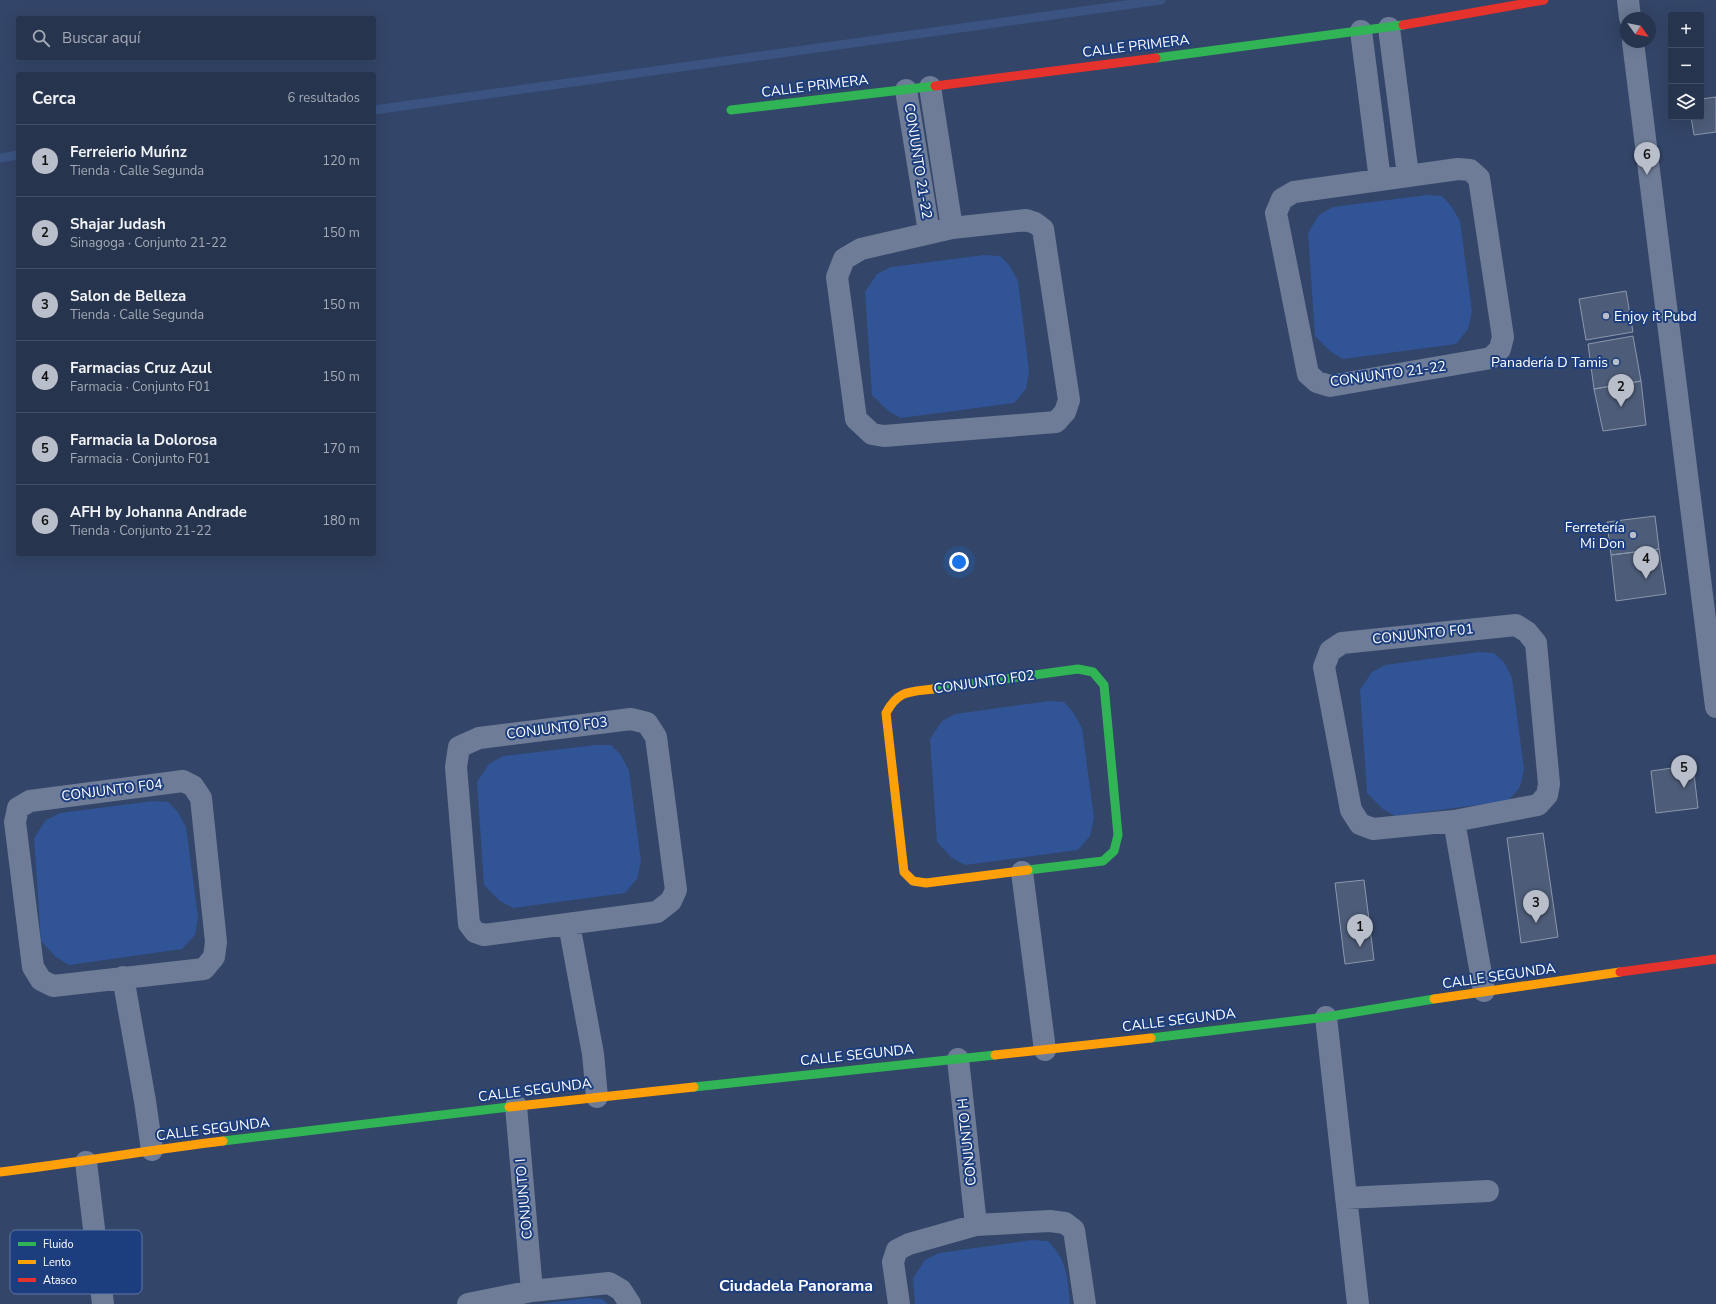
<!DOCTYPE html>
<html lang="es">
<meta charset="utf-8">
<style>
body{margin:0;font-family:"Nunito Sans",sans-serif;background:#2e3c55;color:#f1f3f6}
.controls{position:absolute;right:12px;top:12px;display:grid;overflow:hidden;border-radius:4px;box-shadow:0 4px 16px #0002}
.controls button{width:36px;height:36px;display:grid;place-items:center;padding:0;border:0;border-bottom:1px solid #424f66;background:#26344e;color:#f1f3f6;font:20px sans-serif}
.compass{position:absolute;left:1620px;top:12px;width:36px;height:36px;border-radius:50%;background:#26344e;box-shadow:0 4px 16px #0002;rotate:123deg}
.you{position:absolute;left:959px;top:562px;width:14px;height:14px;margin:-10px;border:3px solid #fff;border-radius:50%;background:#1a73e8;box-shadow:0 0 0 6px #1a73e833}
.badge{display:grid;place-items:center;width:26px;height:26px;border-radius:50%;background:#b8beca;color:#111;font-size:13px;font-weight:700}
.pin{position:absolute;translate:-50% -33px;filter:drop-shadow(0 1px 2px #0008)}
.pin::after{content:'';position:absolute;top:21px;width:14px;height:12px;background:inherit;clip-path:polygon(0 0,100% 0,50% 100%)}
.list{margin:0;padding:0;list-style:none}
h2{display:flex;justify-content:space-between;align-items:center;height:52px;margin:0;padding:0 16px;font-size:17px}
h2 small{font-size:13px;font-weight:400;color:#a4aab6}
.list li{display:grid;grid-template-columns:26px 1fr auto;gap:12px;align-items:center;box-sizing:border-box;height:72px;padding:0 16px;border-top:1px solid #424f66}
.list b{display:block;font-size:15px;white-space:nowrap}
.list p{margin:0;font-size:13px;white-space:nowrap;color:#a4aab6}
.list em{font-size:13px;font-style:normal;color:#a4aab6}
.icon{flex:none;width:22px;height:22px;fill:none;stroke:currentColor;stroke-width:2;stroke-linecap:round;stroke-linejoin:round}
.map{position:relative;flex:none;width:1716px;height:1304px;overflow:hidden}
.search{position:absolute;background:#26344e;box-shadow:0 4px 16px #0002;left:16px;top:16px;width:360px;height:44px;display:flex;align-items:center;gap:10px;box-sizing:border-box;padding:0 14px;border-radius:4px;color:#a4aab6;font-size:15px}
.panel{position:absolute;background:#26344e;box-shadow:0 4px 16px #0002;left:16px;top:72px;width:360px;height:484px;border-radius:4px}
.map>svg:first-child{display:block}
</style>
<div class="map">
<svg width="1716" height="1304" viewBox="0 0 1716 1304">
<rect width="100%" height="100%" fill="#334568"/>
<path fill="#305495" d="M1427 195 1442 196 1451 206 1460 221 1472 311 1468 329 1456 344 1343 359 1331 352 1315 336 1308 233 1319 215 1333 207Z
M984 255 1000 256 1009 265 1018 281 1029 371 1026 389 1014 403 901 418 888 411 872 395 865 292 877 274 891 267Z
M1479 652 1494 653 1504 662 1512 678 1524 769 1520 787 1508 801 1395 816 1383 809 1367 793 1360 690 1372 672 1385 665Z
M1049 701 1064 702 1073 712 1082 728 1094 818 1090 836 1078 850 965 865 952 858 937 842 930 739 942 721 955 714Z
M596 745H611L621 755 629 771 641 861 637 879 625 893 513 908 500 901 484 885 477 782 489 764 503 756Z
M153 801 168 802 177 811 186 827 198 917 195 935 182 949 69 965 56 957 41 941 34 838 46 820 60 813Z
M1032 1240 1048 1241C1068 1262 1067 1276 1070 1304H915L913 1278 925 1260 939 1253Z
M587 1298 602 1299 608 1304H539Z"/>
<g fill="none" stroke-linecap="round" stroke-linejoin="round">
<path stroke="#3a5381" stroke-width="9" d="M374 110 1161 0
M0 158 18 155"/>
</g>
<path fill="#4d5c78" stroke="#8c97ad" d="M1716 97V132L1694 135 1691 117H1701V99Z
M1626 291 1633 332 1586 340 1579 299Z
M1633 336 1641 381 1594 389 1588 344Z
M1641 381 1646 425 1603 431 1594 389Z
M1655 516 1659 549 1611 555 1607 522Z
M1659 549 1666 594 1616 601 1611 555Z
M1693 765 1698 808 1656 813 1651 771Z
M1543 833 1558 937 1521 943 1507 838Z
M1364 880 1374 960 1345 964 1335 883Z"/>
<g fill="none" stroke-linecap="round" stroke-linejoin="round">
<path stroke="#6e7c97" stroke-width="22" d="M1628 0 1630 18
M1389 28 1408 175
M1361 31 1380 180
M1633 42 1716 707
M930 87 952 228
M906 90 929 232
M1458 169 1470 170 1479 178 1503 337 1500 349 1491 358 1330 386 1317 382 1308 374 1276 213 1282 199 1294 192Z
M1026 220 1035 223 1043 229 1069 400 1065 412 1056 422 884 436 872 434 856 419 837 277 844 259 861 249 952 228Z
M1516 625 1527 632 1536 643 1549 784 1547 795 1538 805 1454 821 1373 829 1360 824 1351 810 1324 667 1330 651 1342 643Z
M631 719 647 723 656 737 676 890 671 901 657 912 484 935 475 932 469 924 456 767 459 747 479 738Z
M183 781 193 786 201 798 216 942 214 957 204 969 53 986 41 980 33 967 15 822 18 808 30 801Z
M1454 821 1484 991
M1022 872 1045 1050
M569 924 593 1054 597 1097
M123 977 145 1101 152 1150
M1326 1017 1358 1304
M958 1059 976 1225
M516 1106 532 1291
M86 1162 103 1304
M1346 1198 1488 1191
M468 1304 532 1291 609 1283 621 1290 630 1304
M899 1304 893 1262 897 1250 909 1244 976 1225 1050 1221 1065 1223 1074 1230 1085 1304"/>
<path stroke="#30b455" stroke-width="9" d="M1156 58 1403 25
M731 110 935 86
M933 689 1078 669
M1028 870 1103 861 1114 851 1118 835 1104 685 1093 672 1078 669
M1151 1038 1326 1017 1434 999
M694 1087 995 1055
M223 1141 509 1107"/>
<path stroke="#ff9f0a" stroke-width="9" d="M933 689C909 692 898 690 886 713L904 872 913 881 926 883 1028 870
M1434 999 1620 972
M995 1055 1151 1038
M509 1107 694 1087
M0 1172C75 1163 149 1150 223 1141"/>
<path stroke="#e5322d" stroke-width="9" d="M1403 25 1544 0
M935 86 1156 58
M1620 972 1716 959"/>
</g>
<g fill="#b8beca" stroke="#1d3e7e" stroke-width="1.5">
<circle cx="1606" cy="316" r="4"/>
<circle cx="1616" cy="362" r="4"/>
<circle cx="1633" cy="535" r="4"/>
</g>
<g text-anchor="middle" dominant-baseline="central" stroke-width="4" stroke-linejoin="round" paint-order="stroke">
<g font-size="14" fill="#fff" stroke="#1d3e7e">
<text transform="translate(1136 46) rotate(-7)">CALLE PRIMERA</text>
<text transform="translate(815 86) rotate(-7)">CALLE PRIMERA</text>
<text transform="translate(918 161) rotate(81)">CONJUNTO 21-22</text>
<text transform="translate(1388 374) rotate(-8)">CONJUNTO 21-22</text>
<text transform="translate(1423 634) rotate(-6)">CONJUNTO F01</text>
<text transform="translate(984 682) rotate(-8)">CONJUNTO F02</text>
<text transform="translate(557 728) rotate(-7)">CONJUNTO F03</text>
<text transform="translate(112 790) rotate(-7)">CONJUNTO F04</text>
<text transform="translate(1499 976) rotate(-8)">CALLE SEGUNDA</text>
<text transform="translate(1179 1020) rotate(-7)">CALLE SEGUNDA</text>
<text transform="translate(857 1055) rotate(-6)">CALLE SEGUNDA</text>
<text transform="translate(535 1090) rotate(-7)">CALLE SEGUNDA</text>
<text transform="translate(213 1129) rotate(-7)">CALLE SEGUNDA</text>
<text transform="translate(967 1142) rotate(-96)">CONJUNTO H</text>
<text transform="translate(524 1199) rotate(-95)">CONJUNTO I</text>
</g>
<g font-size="14" fill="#fff" stroke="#1d3e7e" text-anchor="end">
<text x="1614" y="316" text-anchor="start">Enjoy it Pubd</text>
<text x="1608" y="362">Panadería D Tamis</text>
<text x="1625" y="527">Ferretería<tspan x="1625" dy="16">Mi Don</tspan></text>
</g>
<g font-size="16" font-weight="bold" fill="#fff" stroke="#1d3e7e">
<text x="796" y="1286">Ciudadela Panorama</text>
</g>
</g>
<rect x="10" y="1230" width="132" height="64" rx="6" fill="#1d3e7e" stroke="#6178a5" stroke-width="1"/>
<rect x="18" y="1242" width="18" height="4" fill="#30b455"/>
<rect x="18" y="1260" width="18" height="4" fill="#ff9f0a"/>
<rect x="18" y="1278" width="18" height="4" fill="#e5322d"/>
<g font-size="11" fill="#fff">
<text x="43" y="1248">Fluido</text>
<text x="43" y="1266">Lento</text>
<text x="43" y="1284">Atasco</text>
</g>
</svg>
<div class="controls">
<button>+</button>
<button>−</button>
<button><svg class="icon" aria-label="layers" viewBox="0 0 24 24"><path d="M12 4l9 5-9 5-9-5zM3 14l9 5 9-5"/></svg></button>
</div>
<svg class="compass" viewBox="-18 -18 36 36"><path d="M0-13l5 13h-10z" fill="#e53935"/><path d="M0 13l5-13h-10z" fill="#a4aab6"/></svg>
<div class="you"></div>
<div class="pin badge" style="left:1360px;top:947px">1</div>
<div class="pin badge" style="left:1621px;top:407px">2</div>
<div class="pin badge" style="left:1536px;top:923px">3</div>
<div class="pin badge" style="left:1646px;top:579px">4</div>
<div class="pin badge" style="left:1684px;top:788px">5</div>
<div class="pin badge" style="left:1647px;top:175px">6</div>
<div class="search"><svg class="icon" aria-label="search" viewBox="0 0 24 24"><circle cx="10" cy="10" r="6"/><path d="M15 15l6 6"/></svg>Buscar aquí</div>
<section class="panel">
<h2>Cerca<small>6 resultados</small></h2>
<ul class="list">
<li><span class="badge">1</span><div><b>Ferreierio Muńnz</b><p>Tienda · Calle Segunda</p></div><em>120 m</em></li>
<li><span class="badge">2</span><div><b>Shajar Judash</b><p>Sinagoga · Conjunto 21-22</p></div><em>150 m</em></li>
<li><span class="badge">3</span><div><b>Salon de Belleza</b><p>Tienda · Calle Segunda</p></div><em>150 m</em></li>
<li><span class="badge">4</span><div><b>Farmacias Cruz Azul</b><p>Farmacia · Conjunto F01</p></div><em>150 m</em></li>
<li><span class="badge">5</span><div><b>Farmacia la Dolorosa</b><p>Farmacia · Conjunto F01</p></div><em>170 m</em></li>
<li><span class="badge">6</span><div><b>AFH by Johanna Andrade</b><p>Tienda · Conjunto 21-22</p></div><em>180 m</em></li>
</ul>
</section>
</div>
